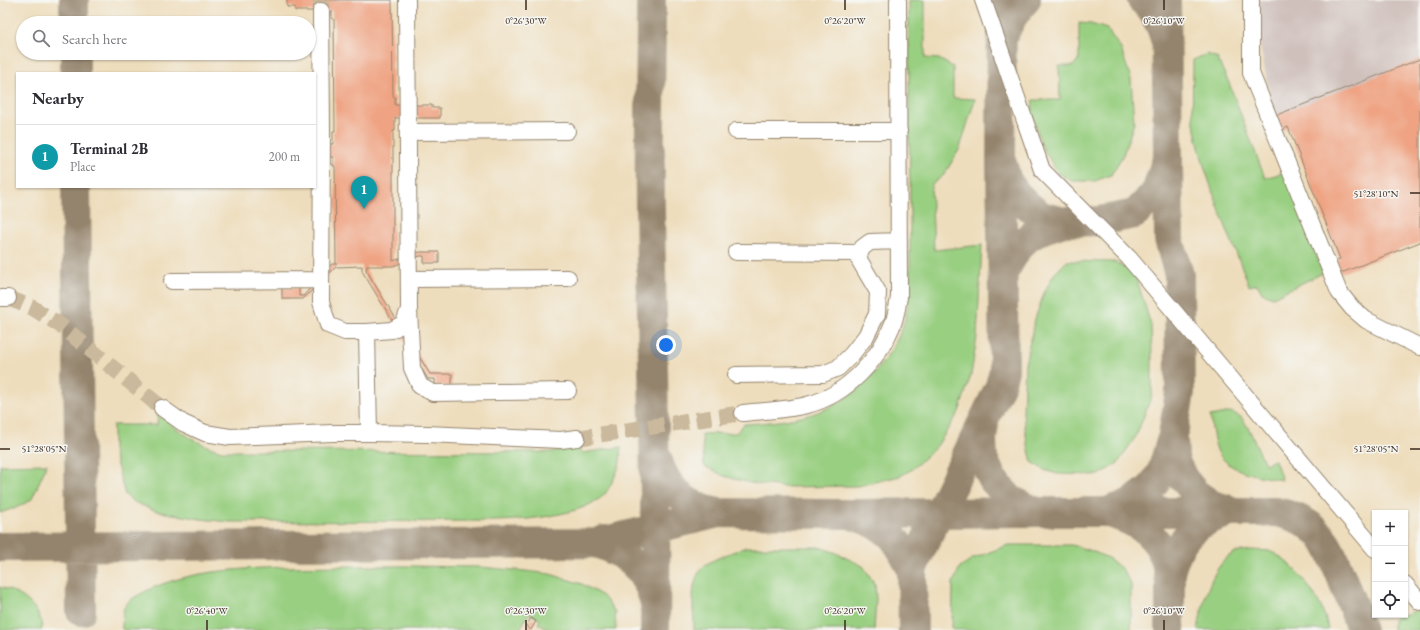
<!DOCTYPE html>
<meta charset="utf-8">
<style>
body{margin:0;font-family:"EB Garamond",serif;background:#f2f2f3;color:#2b2b33}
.controls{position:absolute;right:12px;bottom:12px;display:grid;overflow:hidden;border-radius:0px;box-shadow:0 1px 3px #0004}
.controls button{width:36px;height:36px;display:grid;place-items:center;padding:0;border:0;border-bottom:1px solid #e1e1e2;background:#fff;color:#2b2b33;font:20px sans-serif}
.you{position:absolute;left:666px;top:345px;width:14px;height:14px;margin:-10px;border:3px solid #fff;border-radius:50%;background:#1a73e8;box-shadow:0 0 0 6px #1a73e833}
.badge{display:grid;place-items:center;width:26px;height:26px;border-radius:50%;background:#b5179e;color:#fff;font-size:13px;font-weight:700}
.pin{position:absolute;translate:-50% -33px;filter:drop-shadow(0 1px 2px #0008)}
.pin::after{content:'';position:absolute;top:21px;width:14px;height:12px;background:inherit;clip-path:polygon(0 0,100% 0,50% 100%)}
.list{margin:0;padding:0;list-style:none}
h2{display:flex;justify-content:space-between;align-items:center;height:52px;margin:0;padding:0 16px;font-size:17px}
h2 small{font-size:13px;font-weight:400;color:#7c7c81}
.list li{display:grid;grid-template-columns:26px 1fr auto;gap:12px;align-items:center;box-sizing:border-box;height:64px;padding:0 16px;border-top:1px solid #e1e1e2}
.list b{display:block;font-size:15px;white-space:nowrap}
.list p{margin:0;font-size:13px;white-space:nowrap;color:#7c7c81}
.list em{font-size:13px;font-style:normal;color:#7c7c81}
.icon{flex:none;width:22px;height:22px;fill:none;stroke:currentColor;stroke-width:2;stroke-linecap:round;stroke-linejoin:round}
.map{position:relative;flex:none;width:1420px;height:630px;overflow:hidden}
.search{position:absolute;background:#fff;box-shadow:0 1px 3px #0004;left:16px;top:16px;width:300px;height:44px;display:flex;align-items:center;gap:10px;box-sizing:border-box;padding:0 14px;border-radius:22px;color:#7c7c81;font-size:15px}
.panel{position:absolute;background:#fff;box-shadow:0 1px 3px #0004;left:16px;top:72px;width:300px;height:116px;border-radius:0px}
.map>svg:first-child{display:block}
</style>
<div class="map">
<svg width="1420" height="630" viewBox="0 0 1420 630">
<rect width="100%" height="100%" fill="#f6f6f2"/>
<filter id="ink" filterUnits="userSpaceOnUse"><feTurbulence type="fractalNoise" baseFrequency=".025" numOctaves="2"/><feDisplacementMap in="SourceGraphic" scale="8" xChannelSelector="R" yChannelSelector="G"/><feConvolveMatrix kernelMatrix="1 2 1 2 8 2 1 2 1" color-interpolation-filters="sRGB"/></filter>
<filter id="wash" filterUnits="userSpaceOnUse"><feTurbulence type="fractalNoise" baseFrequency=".012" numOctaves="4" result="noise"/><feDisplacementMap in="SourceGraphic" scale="16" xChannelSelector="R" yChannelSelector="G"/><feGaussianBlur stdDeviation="0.9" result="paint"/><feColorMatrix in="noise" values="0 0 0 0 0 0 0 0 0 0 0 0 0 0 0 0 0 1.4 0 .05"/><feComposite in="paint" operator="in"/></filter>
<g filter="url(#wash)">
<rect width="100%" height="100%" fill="#eeddbc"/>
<path fill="#cfc0bb" d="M1251 0H1420V242L1336 275 1332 264 1340 259 1289 128 1280 131 1274 116Z"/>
<path fill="#99cf81" stroke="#6a7c50" d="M909 0H925V58L939 59 953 67V98L975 99 960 148 944 175 931 185 934 250 982 245 977 337 971 375 959 412 937 446 911 470 900 476 858 486 784 487 750 483 724 476 704 466 702 434 736 433 744 424C801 421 843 413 880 366 892 351 902 333 906 315 910 298 910 280 910 264 910 238 910 213 910 188 909 125 909 63 909 0Z
M1079 23 1091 24 1107 29 1121 49 1131 79 1134 123 1123 155 1111 175 1095 181H1072L1058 173 1041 145 1032 112 1033 100H1060L1059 66H1073L1079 59Z
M1207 54 1217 58 1229 83 1265 178 1286 172 1323 273 1273 297 1262 293 1257 284 1249 286C1230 235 1206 184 1195 130 1191 107 1193 83 1193 60Z
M1067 261 1116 262 1127 270 1137 280 1151 325 1152 354V395L1136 436 1118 463 1099 475 1057 474 1044 470 1032 462 1027 442 1023 413 1025 364 1035 319 1044 293 1054 274Z
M1231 412 1241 417 1248 427 1265 464 1275 460 1282 480C1260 476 1227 473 1217 450 1213 440 1212 426 1210 416Z
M158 414C179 431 196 444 222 451L552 452 577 447 582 453 621 447C620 453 621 460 619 466 618 471 608 491 604 495 582 516 525 520 496 521L230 522 200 519 156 511 134 502 125 495 113 450V425H157Z
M47 464 32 499 20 506 0 513V465Z
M1008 545H1072L1092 551 1110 559 1122 569 1131 584V630H952L953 583 960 567 972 559Z
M746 547H819L834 552 863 566 875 584 876 599 874 630H694C694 611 689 586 701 569 706 561 736 551 746 547Z
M1253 550C1258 551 1264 550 1269 551 1289 558 1316 592 1323 612 1326 618 1327 624 1328 630H1198C1202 606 1210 568 1232 554 1238 550 1246 551 1253 550Z
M409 566 479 567 526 571 550 574 582 584 603 596 615 612 616 630H549L538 624 540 620 529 613 520 630H123L122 629C122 622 122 614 124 608 128 599 139 595 146 591 189 570 239 569 287 567 327 566 368 566 409 566Z
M0 587C20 592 42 607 42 630H0Z
M1420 609V630H1393V619Z"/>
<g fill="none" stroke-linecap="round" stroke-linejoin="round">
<path stroke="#94846d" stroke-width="30" d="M651 0C651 69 649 137 650 206 652 347 657 488 655 630
M1142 0C1153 9 1162 26 1165 39
M1166 0 1169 239 1179 275 1180 392 1173 435 1162 471 1152 487 1130 504 1106 512C1132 520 1154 530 1164 556 1167 563 1168 570 1169 577
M74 23V0
M1003 37C1008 23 1015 11 1026 0
M75 53V73
M1003 166 1007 181 1021 200 1041 216 1064 222
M76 187 81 611
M1003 273 1018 247 1029 237 1043 229 1064 222 1099 221 1135 214 1156 192 1165 165
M984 424 982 439 983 459 993 480 1011 500 1037 512
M1173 438 1174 460 1183 478 1195 493 1212 505 1229 510
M657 458C665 489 689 508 719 513L715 514
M855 516C889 526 898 539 912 570
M604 540 596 543C626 553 646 569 654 600
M0 547 596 543 719 513 849 514 1037 512H1276C1321 521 1327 542 1343 581 1349 597 1356 613 1361 630
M1169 577C1178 541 1189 525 1225 514
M913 630 912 570 917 558 1000 386 1004 370 1001 160 1002 0
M1170 630V557"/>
</g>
<g id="blocks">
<path fill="#efa382" d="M287 0H392L393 97H395V105H432V108H440V118H395V131H393V261L420 252H439V263H424V256H420L393 266H367L366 270 430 374H452V386L435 385V379H428L362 271V266L336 267 303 299H282V288H299V296H303L332 264H336L335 166H333V157L315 158V144H333V131H335L334 19H332V11H295V7H287Z
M1420 59V242L1336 275 1332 264 1340 259 1288 127 1280 131 1274 116Z
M531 618 536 621 531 630 526 626Z"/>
</g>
</g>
<g filter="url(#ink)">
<use href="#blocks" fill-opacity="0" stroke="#94846d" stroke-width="1"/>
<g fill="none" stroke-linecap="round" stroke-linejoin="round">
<path stroke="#cab99c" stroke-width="16" stroke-dasharray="16 8" stroke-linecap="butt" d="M321 0V11
M8 298 33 308 60 325 162 408
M577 438 743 413"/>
<g stroke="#94846d" stroke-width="18">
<path id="minor" d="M983 0 1042 170 1129 258 1375 549
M1251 0V73L1339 292 1352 308 1366 320 1420 347
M321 11 322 131 321 302 328 325 345 332H367L392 330 404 323 409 309 407 0
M736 131H899
M408 132 567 131
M736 252 860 253
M409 279 568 278
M172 281 321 280
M0 298H8
M409 310 412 368 420 386 433 393 568 391
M367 332 369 433
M736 375 823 374 838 368 852 354 866 336 877 314 878 292 858 258 862 248 870 242 899 241
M162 408 183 423 205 433 230 437 333 433H369L427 434 561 440 577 438
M743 413C764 411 786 410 807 405 847 395 880 359 894 321 896 314 898 305 899 297L898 0
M1405 584 1420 602"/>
</g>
<use href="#minor" stroke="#fff" stroke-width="16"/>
</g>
</g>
<path fill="none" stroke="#3b2a1e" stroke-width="1.5" d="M526 0V10M845 0V10M1164 0V10M1410 193H1420M0 449H10M1410 449H1420M207 620V630M526 620V630M845 620V630M1164 620V630"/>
<g font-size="10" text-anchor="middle" fill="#3b2a1e" stroke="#f6f6f2" stroke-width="3" stroke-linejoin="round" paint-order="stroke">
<text x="526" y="24">0°26'30"W</text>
<text x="845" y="24">0°26'20"W</text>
<text x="1164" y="24">0°26'10"W</text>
<text x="1376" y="197">51°28'10"N</text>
<text x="44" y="452">51°28'05"N</text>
<text x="1376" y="452">51°28'05"N</text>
<text x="207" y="614">0°26'40"W</text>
<text x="526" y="614">0°26'30"W</text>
<text x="845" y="614">0°26'20"W</text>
<text x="1164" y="614">0°26'10"W</text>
</g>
</svg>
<div class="controls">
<button>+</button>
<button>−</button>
<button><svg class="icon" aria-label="locate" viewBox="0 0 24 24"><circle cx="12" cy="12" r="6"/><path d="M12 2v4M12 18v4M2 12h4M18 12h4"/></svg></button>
</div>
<div class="you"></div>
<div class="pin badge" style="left:364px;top:209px;background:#0f9aa8">1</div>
<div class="search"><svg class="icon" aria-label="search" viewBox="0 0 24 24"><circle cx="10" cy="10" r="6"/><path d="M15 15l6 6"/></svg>Search here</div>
<section class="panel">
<h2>Nearby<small></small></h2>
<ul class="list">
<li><span class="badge" style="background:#0f9aa8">1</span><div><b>Terminal 2B</b><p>Place</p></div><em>200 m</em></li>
</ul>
</section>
</div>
